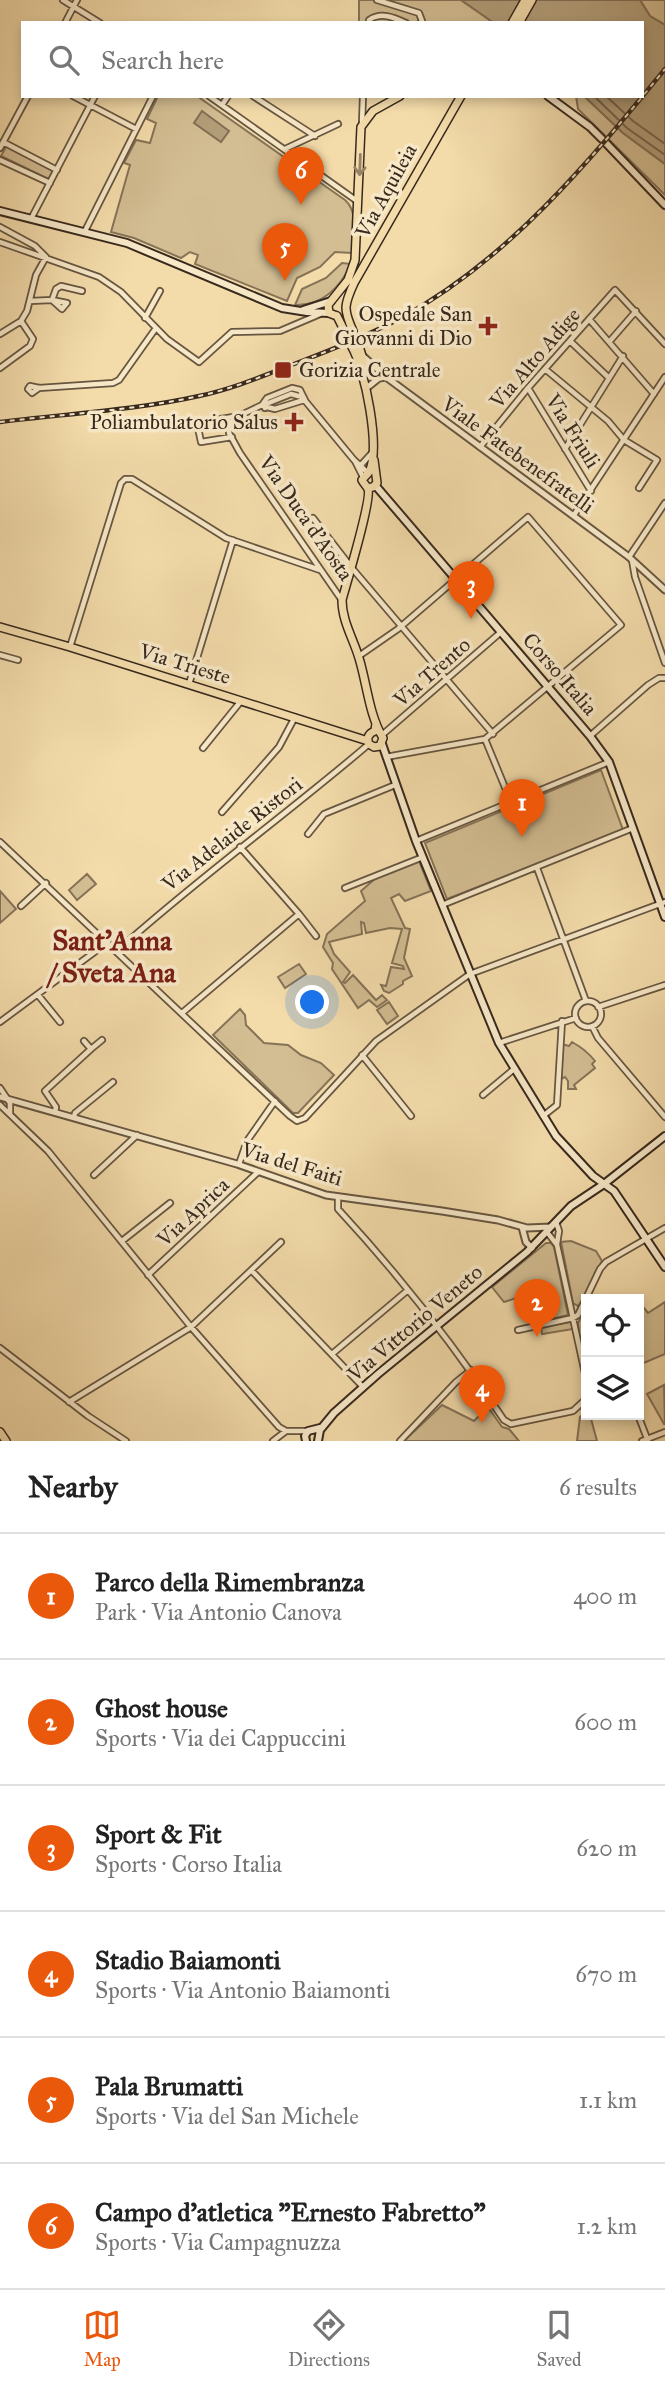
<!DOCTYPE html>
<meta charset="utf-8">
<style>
body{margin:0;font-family:"IM FELL Great Primer",serif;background:#f6f6f6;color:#222}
.controls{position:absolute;right:21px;bottom:21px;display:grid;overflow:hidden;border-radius:0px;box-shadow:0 4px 10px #0003}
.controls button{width:63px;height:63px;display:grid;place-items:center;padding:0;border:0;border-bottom:2px solid #e0e0e0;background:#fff;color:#222;font:35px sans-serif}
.you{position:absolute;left:313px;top:1003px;width:24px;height:24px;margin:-18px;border:5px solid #fff;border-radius:50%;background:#1a73e8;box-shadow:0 0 0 10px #1a73e833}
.badge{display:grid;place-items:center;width:46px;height:46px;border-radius:50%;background:#ea580c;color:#fff;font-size:23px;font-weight:700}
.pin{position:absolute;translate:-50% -58px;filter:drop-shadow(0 2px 4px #0008)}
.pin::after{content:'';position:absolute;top:37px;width:24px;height:21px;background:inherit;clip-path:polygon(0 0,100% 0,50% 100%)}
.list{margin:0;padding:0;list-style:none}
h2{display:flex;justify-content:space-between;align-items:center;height:91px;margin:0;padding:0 28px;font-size:30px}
h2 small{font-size:23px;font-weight:400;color:#767676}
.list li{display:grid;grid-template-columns:46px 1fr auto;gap:21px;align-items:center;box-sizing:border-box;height:126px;padding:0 28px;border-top:2px solid #e0e0e0}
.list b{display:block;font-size:26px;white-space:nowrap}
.list p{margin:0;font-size:23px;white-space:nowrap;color:#767676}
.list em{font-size:23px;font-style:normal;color:#767676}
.icon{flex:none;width:38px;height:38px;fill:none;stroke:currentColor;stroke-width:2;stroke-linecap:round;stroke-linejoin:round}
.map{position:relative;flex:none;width:665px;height:1441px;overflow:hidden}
.search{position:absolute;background:#fff;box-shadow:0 4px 10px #0003;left:21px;right:21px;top:21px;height:77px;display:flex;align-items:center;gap:18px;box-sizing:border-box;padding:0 24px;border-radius:0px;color:#767676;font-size:26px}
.sheet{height:847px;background:#fff}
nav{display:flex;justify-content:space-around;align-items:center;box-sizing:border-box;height:98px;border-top:2px solid #e0e0e0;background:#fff;font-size:19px;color:#767676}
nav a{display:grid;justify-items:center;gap:4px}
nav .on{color:#ea580c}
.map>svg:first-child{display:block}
</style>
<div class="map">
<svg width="665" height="1441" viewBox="0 0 665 1441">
<rect width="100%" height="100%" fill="#f3dbaa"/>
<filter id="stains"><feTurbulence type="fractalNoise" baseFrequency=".00286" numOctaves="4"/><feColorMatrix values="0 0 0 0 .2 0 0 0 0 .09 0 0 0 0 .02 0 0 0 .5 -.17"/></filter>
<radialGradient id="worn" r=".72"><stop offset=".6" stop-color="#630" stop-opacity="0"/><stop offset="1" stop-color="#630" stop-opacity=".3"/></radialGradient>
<path fill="#d3bd92" stroke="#867358" stroke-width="2" d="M359 0H461L494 23H359Z
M640 0H665V25L650 16Z
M158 96H197L345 200C359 212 353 235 352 253L335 252 320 267 297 278 287 301 195 264 198 255 190 252 181 258 134 238 111 232 130 165 124 163 136 140 150 143 156 123 147 119Z
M576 96H584L623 133 665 164V195L578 109Z
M7 145 54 171 50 180 1 156Z
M342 263 351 264C341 287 322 306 295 305L302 289 326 278Z
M601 770 623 830 447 899 425 843Z
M419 861 431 891 405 901 399 894 391 898 405 928 410 929 404 958 412 976 403 981V984L389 993 384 991 381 985 386 986 391 967 404 969 403 966 392 963 402 929 390 928 366 933 364 923 361 922 362 934 329 942 334 954 350 972 343 982 345 983 353 975 376 1000 382 995 387 1000 377 1007 369 1000 358 1008 332 969 333 963 323 947 327 934 365 901 361 891 377 877Z
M87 874 96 884 77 900 69 890Z
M0 891 16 909 0 923Z
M299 964 306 974 285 988 278 977Z
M389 1002 398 1016 387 1024 377 1010Z
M240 1009 245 1015 246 1025 264 1043 288 1045 301 1055 321 1063 334 1075 298 1113H293L213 1035Z
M572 1042C581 1047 588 1052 595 1061L592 1064 595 1068 574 1085 576 1089H568V1081L565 1077 561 1079 562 1044 569 1046Z
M571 1241 596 1251 602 1261 582 1302 578 1306 573 1303 561 1242Z
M546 1243H551L554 1247 568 1315 539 1322 534 1296 524 1298 523 1296 504 1302 492 1287Z
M639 1302 648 1313 665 1302V1354L639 1365Z
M586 1307V1341L580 1342 578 1323Z
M571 1322 573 1329 542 1334 541 1327Z
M664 1385 665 1424H664L647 1394Z
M442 1405 474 1421 488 1407 502 1427 509 1429 519 1441H404Z
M586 1411V1415H590L597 1441H577L580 1417Z"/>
<path fill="#b39e7a" stroke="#826f55" stroke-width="2" d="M461 0H640L650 16 665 25V164L623 133 584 96H642V23H494Z
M202 111 229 131 221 142 194 123Z"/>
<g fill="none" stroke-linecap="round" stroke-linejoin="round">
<path stroke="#76644c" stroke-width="2" d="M594 96 627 128 665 155
M606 96 633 121 665 144"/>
<g stroke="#675641" stroke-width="8">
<path id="minor" d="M63 0 100 23
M377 0 419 13 422 21 420 23
M65 23 77 0
M369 23V20C381 12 393 17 406 23
M73 96 136 129
M209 96 357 201
M253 96 315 136
M222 105 228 96
M362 123 363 96
M3 142 57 170
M0 148 28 96
M285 149 338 124
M0 160 50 183
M32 217 95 96
M0 227 35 246 46 257 36 275 27 311 21 321 0 334
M85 231 153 96
M0 242 99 277 121 292 167 339 199 362 232 332 280 331 320 314
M52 300 67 303 62 309Z
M30 301 52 300 56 289 61 286 82 291
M145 318 160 291
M589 319 654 394
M570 341 608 377
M610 341 636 311
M0 368 30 346 33 339 21 321
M545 369 608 421 624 440 657 460 639 488
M39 388 32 393 28 389 30 386 39 388 113 383 119 380 156 328
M528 388 591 491
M263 406 275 409 304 400
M265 408 266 404 291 394 302 397 354 460 368 473
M230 418 229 433 240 453 341 599
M232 437 201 442 197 423 239 416 262 405 267 398 292 388 300 390 305 400
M480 447 528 388 615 290 665 344
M565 449 623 356
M355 461 363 477
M361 465 371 454
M574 515 665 377
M313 518 351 567 493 734
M629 557 665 503
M632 560 635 577 665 663
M70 647 121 483 125 479H132L226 538 320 570
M0 655 18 660
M359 656 398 629 528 517 621 625 485 739 386 757
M189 684 233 540
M382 735 501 632
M590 736 648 685 659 678H665
M485 739 511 802
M203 748 241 701
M222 812 279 747 295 717
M308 834 324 814 395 785
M416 841 609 762
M0 842 290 1116 297 1121 305 1118 376 1041 470 974 665 902
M240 847 299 914 316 936
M537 868 586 1001
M345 888 423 857
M442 905 633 828
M21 906 46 883
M117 951C198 878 286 815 369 744
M38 995 60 1022
M575 1014a13 13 0 1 1 26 0a13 13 0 1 1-26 0Z
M598 1007 665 985
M182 1013 299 914
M0 1022 108 942
M592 1026 598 1038 665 1117
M499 1043 576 1018
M91 1049 102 1040
M362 1055 411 1116
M0 1088 10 1103V1113
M483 1095 514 1069
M0 1105 48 1151 191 1327 279 1427 286 1431H307
M55 1112 56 1107 45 1091 91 1049 84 1041
M543 1116 557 1105 562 1021
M74 1117 75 1113 113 1082
M239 1164 247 1141 275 1101
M94 1175 137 1135
M338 1197V1209C399 1275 454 1345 504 1420L511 1424 573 1411 586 1399
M556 1222 559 1231 557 1244
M547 1232 557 1245 586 1378
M122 1241 170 1203
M252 1271 363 1387
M148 1275 258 1172
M518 1330 573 1318 578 1315 600 1269 606 1262 665 1228
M0 1348 88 1416 126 1441
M332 1354 408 1290
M69 1402 191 1327 281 1242
M638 1415 648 1441
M273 1441 286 1431
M400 1441 456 1382 471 1370
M642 1441 665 1432"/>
</g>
<g stroke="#675641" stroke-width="9">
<path id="tertiary" d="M364 357 386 377 629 557 665 590
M369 386 379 378 386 377
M0 1097 237 1164 326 1195 442 1211 498 1220 527 1228 551 1227
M522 1227 526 1242 532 1248"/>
</g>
<g stroke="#38291e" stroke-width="10">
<path id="secondary" d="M548 96 590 127 602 139
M606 143 665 205
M0 211 127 243 282 308 307 312 329 313
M303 310 331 301
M375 485 590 736 609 762 665 917
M382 744 416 841 499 1043 556 1136 593 1176 614 1191 665 1267
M306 1441 305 1436 308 1431 320 1428
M318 1441 320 1430 334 1413 378 1374 527 1252 571 1206 604 1184 665 1136"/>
</g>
<g stroke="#38291e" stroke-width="10">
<path id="primary" d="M512 23 525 0
M519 23 532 0
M337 316 329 313 328 305 348 280 355 260 361 127 373 111 400 96
M337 316 346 334
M353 331C343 309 344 305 354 283L461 96
M358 343 367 372
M352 347C365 370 381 448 369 472 367 475 364 477 362 480 364 484 367 486 368 489 372 499 346 585 342 600 342 621 353 638 359 658 367 684 369 715 383 738L380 746 374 747 369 744C366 738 369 733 375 731L376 723
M368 488 373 487 377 483 374 460
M0 627 70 647 368 741
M0 1432 6 1441"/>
</g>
<use href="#minor" stroke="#f7e8c8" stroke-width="4.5"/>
<use href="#tertiary" stroke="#f7e8c8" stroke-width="5"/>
<use href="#secondary" stroke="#f7e8c8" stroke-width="6"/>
<use href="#primary" stroke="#f3dbaa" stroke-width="7"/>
<g stroke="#38291e" stroke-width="4.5">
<path id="rail" d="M0 422C64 414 137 410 199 396 232 389 263 376 294 364 331 350 367 336 401 318 509 259 588 163 665 69"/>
</g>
<use href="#rail" stroke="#f7e8c8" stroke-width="2" stroke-dasharray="5" stroke-linecap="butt"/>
</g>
<defs><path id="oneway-shaft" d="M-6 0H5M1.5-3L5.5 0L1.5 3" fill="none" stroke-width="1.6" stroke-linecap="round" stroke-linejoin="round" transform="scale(1.75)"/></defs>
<use stroke="#968264" href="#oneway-shaft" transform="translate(360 165) rotate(92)"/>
<g fill="#8f2418" stroke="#f7e8c8" stroke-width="2.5">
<path d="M484.5 315.5h7v7h7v7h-7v7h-7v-7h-7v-7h7z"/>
<rect x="274" y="361" width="18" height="18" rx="3.5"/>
<path d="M290.5 411.5h7v7h7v7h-7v7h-7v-7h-7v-7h7z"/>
</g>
<g text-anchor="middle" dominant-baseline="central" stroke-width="7" stroke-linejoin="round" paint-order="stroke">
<g font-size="21" fill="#38291e" stroke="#f7e8c8">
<text transform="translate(386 191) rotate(-61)">Via Aquileia</text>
<text transform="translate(535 358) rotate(-49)">Via Alto Adige</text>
<text transform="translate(573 431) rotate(58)">Via Friuli</text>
<text transform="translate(518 455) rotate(36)">Viale Fatebenefratelli</text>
<text transform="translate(306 518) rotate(55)">Via Duca d'Aosta</text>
<text transform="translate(185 664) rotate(17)">Via Trieste</text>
<text transform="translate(432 672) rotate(-41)">Via Trento</text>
<text transform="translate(560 674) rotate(49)">Corso Italia</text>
<text transform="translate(232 834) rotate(-38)">Via Adelaide Ristori</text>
<text transform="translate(292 1164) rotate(17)">Via del Faiti</text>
<text transform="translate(193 1212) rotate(-43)">Via Aprica</text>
<text transform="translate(415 1323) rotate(-40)">Via Vittorio Veneto</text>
</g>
<g font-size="21" fill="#38291e" stroke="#f7e8c8" text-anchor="end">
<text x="472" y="314">Ospedale San<tspan x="472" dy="24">Giovanni di Dio</tspan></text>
<text x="299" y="370" text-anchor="start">Gorizia Centrale</text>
<text x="278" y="422">Poliambulatorio Salus</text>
</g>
<g font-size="28" font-weight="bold" fill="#7a1f14" stroke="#f7e8c8">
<text x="112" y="940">Sant'Anna<tspan x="112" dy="32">/ Sveta Ana</tspan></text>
</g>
</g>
<rect width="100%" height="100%" filter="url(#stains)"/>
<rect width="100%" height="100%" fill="url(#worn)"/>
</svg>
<div class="controls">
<button><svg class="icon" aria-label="locate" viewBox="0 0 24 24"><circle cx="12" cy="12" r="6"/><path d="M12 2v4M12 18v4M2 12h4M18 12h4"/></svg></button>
<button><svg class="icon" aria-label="layers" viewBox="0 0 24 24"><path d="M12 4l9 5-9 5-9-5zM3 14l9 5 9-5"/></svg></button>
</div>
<div class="you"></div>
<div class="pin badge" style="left:522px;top:837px">1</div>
<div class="pin badge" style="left:537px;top:1337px">2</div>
<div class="pin badge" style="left:471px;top:619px">3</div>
<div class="pin badge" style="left:482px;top:1423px">4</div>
<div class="pin badge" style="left:285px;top:281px">5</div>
<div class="pin badge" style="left:301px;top:205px">6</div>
<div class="search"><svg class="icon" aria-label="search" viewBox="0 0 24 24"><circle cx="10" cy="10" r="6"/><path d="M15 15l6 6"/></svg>Search here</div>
</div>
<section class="sheet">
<h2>Nearby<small>6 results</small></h2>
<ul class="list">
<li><span class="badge">1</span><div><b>Parco della Rimembranza</b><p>Park · Via Antonio Canova</p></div><em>400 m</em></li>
<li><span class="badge">2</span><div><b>Ghost house</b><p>Sports · Via dei Cappuccini</p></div><em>600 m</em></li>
<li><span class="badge">3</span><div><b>Sport &amp; Fit</b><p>Sports · Corso Italia</p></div><em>620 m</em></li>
<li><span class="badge">4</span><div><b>Stadio Baiamonti</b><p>Sports · Via Antonio Baiamonti</p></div><em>670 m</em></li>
<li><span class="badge">5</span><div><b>Pala Brumatti</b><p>Sports · Via del San Michele</p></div><em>1.1 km</em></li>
<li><span class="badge">6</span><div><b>Campo d'atletica &quot;Ernesto Fabretto&quot;</b><p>Sports · Via Campagnuzza</p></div><em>1.2 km</em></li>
</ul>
</section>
<nav>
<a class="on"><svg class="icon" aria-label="map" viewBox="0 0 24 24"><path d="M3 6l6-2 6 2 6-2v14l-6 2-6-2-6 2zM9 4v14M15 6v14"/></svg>Map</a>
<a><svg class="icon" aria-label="directions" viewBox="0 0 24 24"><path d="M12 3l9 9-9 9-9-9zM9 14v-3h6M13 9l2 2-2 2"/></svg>Directions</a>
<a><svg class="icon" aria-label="saved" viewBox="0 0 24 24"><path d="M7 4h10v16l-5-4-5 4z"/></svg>Saved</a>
</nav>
